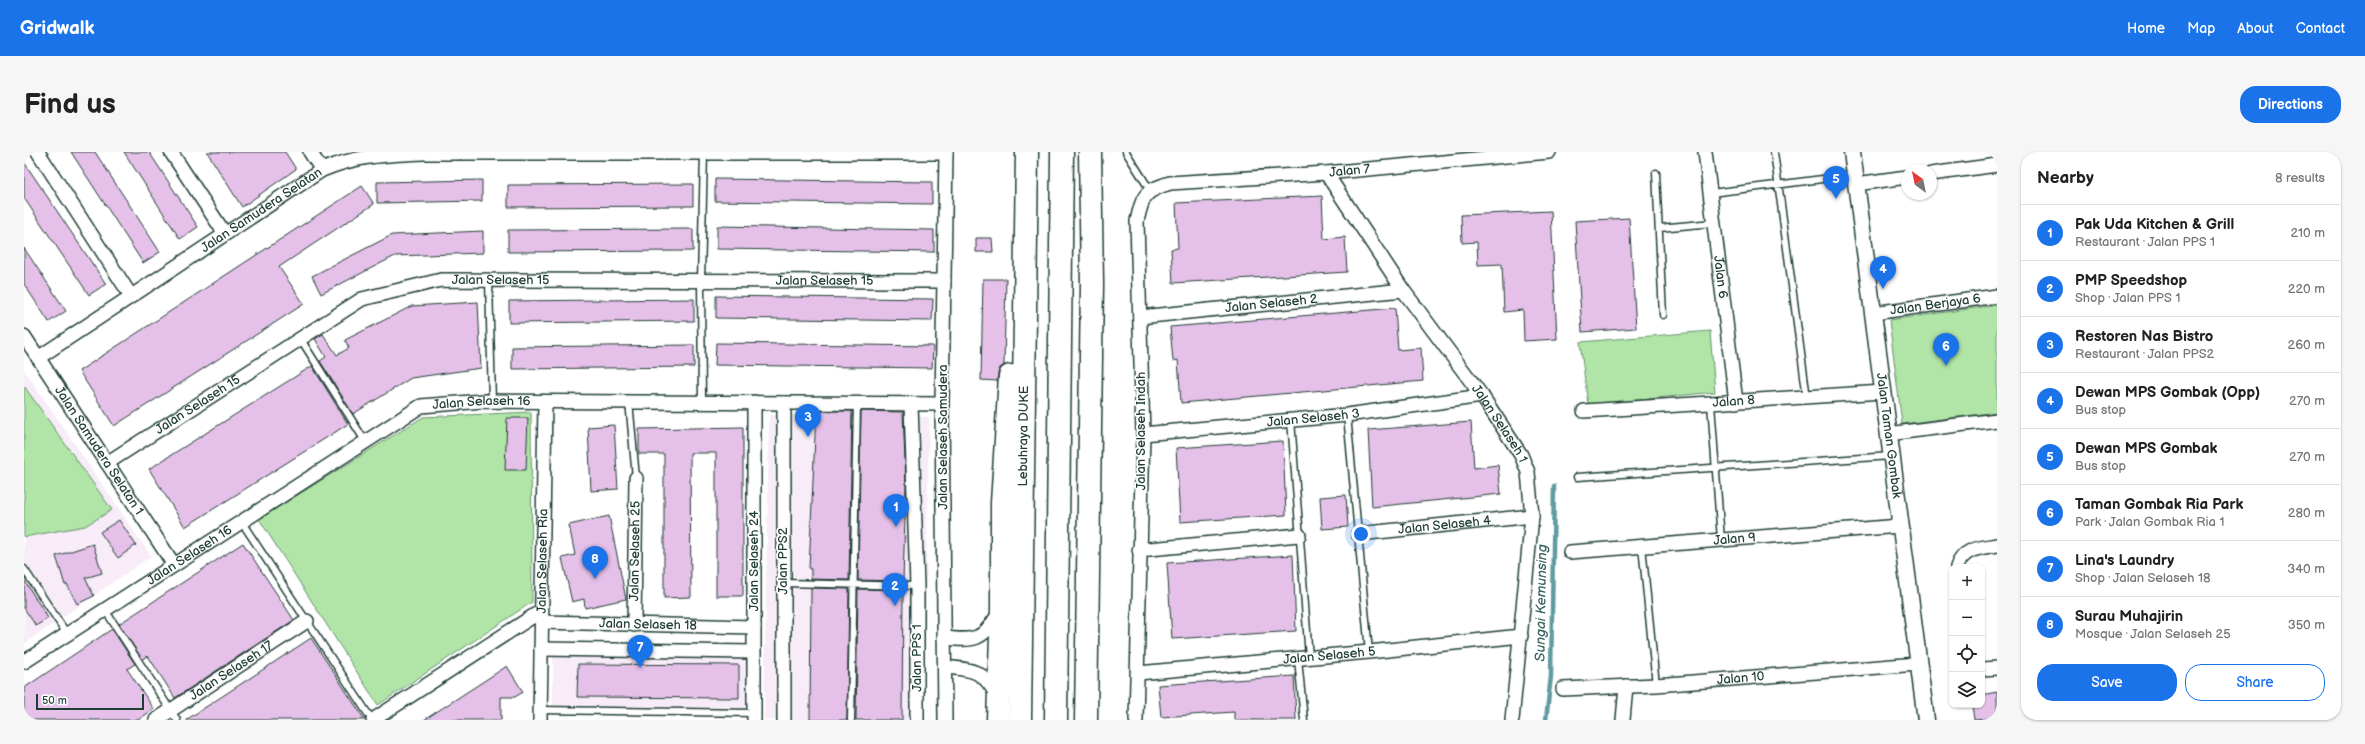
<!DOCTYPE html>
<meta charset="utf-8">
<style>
body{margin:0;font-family:"Balsamiq Sans",sans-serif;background:#f6f6f6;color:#222}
.controls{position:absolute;right:12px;bottom:12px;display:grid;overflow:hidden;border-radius:8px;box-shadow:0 1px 3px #0004}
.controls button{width:36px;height:36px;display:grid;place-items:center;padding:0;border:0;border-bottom:1px solid #e0e0e0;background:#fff;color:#222;font:20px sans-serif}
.compass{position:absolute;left:1877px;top:12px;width:36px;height:36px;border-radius:50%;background:#fff;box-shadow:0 1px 3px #0004;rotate:327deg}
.scale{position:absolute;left:12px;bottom:10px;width:108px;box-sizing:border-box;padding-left:4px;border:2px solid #1f3d34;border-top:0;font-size:11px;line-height:14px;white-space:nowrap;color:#1f3d34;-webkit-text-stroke:3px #fff;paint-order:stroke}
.you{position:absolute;left:1337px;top:382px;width:14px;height:14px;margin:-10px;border:3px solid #fff;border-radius:50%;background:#1a73e8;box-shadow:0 0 0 6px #1a73e833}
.badge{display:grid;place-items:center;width:26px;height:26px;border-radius:50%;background:#1a73e8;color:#fff;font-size:13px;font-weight:700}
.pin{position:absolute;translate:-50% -33px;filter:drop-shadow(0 1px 2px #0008)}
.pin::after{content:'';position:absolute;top:21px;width:14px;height:12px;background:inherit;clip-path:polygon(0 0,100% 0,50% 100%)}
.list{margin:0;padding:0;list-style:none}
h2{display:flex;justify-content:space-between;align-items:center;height:52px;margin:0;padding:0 16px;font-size:17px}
h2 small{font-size:13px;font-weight:400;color:#767676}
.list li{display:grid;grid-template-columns:26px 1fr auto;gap:12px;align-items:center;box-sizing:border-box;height:56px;padding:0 16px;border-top:1px solid #e0e0e0}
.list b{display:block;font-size:15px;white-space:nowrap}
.list p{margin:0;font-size:13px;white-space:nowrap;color:#767676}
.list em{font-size:13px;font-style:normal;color:#767676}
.actions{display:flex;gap:8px;padding:12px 16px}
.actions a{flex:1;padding:9px 0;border:1px solid #1a73e8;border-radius:16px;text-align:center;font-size:14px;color:#1a73e8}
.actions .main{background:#1a73e8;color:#fff}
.icon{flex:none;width:22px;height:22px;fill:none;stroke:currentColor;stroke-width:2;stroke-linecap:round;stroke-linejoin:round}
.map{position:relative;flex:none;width:1973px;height:568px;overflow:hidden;border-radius:16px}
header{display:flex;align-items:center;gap:24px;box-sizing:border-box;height:56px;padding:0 20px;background:#1a73e8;color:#fff}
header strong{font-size:19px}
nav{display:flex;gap:22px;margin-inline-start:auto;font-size:14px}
.intro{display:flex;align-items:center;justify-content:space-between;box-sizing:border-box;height:96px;padding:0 24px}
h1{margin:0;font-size:28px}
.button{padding:10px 18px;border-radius:16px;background:#1a73e8;color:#fff;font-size:14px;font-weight:700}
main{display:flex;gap:24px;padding:0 24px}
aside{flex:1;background:#fff;border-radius:16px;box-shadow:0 1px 3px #0004}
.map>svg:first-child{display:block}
</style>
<header>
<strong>Gridwalk</strong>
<nav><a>Home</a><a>Map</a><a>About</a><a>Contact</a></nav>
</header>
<div class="intro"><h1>Find us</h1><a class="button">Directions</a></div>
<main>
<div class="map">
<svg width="1973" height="568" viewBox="0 0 1973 568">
<rect width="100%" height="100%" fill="#fff"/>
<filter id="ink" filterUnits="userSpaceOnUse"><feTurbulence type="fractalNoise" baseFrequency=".025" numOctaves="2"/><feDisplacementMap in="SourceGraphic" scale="8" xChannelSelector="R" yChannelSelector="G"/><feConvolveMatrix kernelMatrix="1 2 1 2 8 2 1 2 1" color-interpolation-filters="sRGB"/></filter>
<g filter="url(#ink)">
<path fill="#f7ecf8" d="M0 218 127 404 0 492Z
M745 263 905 265 900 568H740Z
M529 504 724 505 725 557 529 554Z"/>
<path fill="#b0e5a7" stroke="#68916e" d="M1973 153V260L1878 272 1865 168Z
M1686 179 1691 240 1564 253 1556 190Z
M0 234 88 358 61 374 0 385Z
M507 260 508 450 354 553 235 367 399 265Z"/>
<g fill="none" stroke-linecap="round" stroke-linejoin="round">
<path stroke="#609c9f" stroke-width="4.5" d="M1522 568 1527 524 1530 334"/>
</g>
<path fill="#e5c0e9" stroke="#1f3d34" d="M47 0H71L136 100 119 111Z
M100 0H125L174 75 156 87Z
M183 0H261L272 17 218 55Z
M0 10 82 132 65 143 0 46Z
M691 27 908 30V52L691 49Z
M458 28V49L353 51V30Z
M669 32V54L484 55V33Z
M338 34 350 52 255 115 280 152 90 274 55 219Z
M1298 44 1300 87 1321 85 1323 120 1149 131 1147 97 1154 96 1152 51Z
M1527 59 1533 187 1500 189 1499 158 1480 160 1478 112 1454 113 1453 90 1438 91 1437 63Z
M1605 66 1612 176 1558 180 1551 69Z
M693 74 910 78V100L693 97Z
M669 77V99L484 100V78Z
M459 79V101L371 104 297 142 288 124 368 83Z
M952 86H968L969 100H952Z
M0 96 42 159 25 170 0 132Z
M959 127H982L980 213 975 217 973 229 957 228Z
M692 144 909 147 908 169 692 166Z
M670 147V169L485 171V149Z
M454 150 457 216 387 226 329 262 296 209 302 205 291 187 299 182 313 203 325 196 321 188 388 154Z
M1371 156 1374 198 1397 196 1399 229 1157 251 1154 208 1149 209 1146 175Z
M692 191 909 194 908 216 691 213Z
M670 193V215L488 217V195Z
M288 214 324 272 161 375 125 317Z
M795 259H828L825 428 787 427V417H785L792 261Z
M837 259 879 260 882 333 879 429 834 428Z
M483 266H504L502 318H481Z
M1447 270 1450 316 1474 313 1477 342 1348 355 1344 278Z
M590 273 594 337 567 339 564 275Z
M719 275V444H692V301H666L667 445 640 446V302H615V277Z
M1259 289 1262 363 1156 370 1152 296Z
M1322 343 1324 375 1298 377 1296 345Z
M585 364 602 447 561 456 560 447 548 450 538 406 551 403 545 373Z
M95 368 112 393 94 406 76 380Z
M219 391 270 468 151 546 124 504 118 507 95 472Z
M69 392 78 421 61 426 70 444 53 452 43 432 41 433 32 404Z
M1269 403 1272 479 1148 487 1143 411Z
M0 428 24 466 12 474 0 456Z
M787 436 825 437 823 568H786Z
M834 437 879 438 878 568H832Z
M88 477 111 512 103 517 130 557 114 568H0V536Z
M287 486 341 568H162L281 490Z
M554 512 715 513V546L553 545Z
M483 514 499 540 491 545H477V568H400Z
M1270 524 1272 568H1210V560L1137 565 1134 533Z
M1973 540V566L1950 568 1948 553H1958V543Z"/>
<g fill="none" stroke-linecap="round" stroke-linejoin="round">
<g stroke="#1f3d34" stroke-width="9">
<path id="service" d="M1102 0 1126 38
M1750 0 1783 246
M1632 21 1639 163
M1687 41 1830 23
M1635 76 1689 71
M465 128 468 250
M276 186 341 289
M605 249 612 326
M678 250 677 129 680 1
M1687 252 1697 388
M1323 263 1345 500
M1267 268 1285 506
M1553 325 1867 304
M217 369 348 568
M1618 394 1632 533
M0 417 43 482
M759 431 893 434
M81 458 153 568
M1274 507 1280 568
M516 558 730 561
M827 568 833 251"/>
</g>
<g stroke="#1f3d34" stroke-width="16">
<g id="minor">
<path d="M14 0 107 144"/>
<path d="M147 0 201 82"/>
<path d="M286 0 298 18"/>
<path id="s1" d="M1681 0 1712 250"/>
<path id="s2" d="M1302 21 1379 138 1458 244 1497 303 1504 320 1508 364 1488 568"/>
<path d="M1907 22 1973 13"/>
<path d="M1832 32 1883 25"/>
<path id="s3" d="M1849 161 1973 144"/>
<path id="s4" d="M1116 165 1379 138"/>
<path id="s5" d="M0 184 150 413"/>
<path id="s6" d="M14 206 298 18C334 3 361 3 399 1H922"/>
<path d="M887 252 893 434V568"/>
<path id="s7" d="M1560 259 1859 240"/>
<path id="s8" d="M1119 282 1323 263 1458 244"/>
<path d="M1864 282 1973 268"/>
<path id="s9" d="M83 311 338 147 417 128 920 129"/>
<path id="s10" d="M1334 382 1508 364"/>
<path d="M1115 398 1275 383"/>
<path id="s11" d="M1546 400 1876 374"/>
<path d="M1933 415C1939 396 1956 396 1973 393"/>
<path id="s12" d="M517 470 730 475"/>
<path id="s13" d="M610 473 612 326"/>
<path d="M920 486C951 489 958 489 975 461"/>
<path d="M517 497 729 500"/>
<path id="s14" d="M0 510 397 254 459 249 918 252"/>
<path d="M921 515C948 518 958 517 972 542"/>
<path d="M1958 517 1973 516"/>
<path id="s15" d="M1114 521 1345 500 1497 484"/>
<path id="s16" d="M1539 537 1632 533 1893 512"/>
<path id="s17" d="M132 568 283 469"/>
<path d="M349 568 517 459"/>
<path id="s18" d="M516 568 521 250"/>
<path d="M730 568V250"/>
<path d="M760 568V251"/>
<path d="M921 568 918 252 922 0"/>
<path id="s19" d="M1112 568 1119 282 1113 69C1119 43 1120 39 1146 31L1302 21 1525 0"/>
<path d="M1599 568 1602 534"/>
</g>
</g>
<g stroke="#1f3d34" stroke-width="19">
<g id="tertiary">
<path id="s20" d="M1828 0 1902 568"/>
</g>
</g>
<g stroke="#1f3d34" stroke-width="25">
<g id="motorway">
<path d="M974 568 978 457V351L986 224"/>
<path id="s21" d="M996 568 1003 0"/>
<path d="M1032 568 1038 0"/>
<path d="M1062 568 1068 132 1066 0"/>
</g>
</g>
<use href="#service" stroke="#fff" stroke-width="6"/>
<use href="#minor" stroke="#fff" stroke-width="13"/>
<use href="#tertiary" stroke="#fff" stroke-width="16"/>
<use href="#motorway" stroke="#fff" stroke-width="22"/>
</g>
</g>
<g text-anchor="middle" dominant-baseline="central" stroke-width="3.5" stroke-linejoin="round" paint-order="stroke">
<g font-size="13" fill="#1f3d34" stroke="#fff">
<text stroke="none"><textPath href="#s19" startOffset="734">Jalan 7</textPath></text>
<text stroke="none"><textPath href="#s6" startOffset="268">Jalan Samudera Selatan</textPath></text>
<text stroke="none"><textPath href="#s1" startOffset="126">Jalan 6</textPath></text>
<text stroke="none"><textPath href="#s9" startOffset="444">Jalan Selaseh 15</textPath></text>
<text stroke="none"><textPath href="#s9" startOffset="768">Jalan Selaseh 15</textPath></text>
<text stroke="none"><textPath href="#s4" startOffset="132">Jalan Selaseh 2</textPath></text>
<text stroke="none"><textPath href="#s3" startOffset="63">Jalan Berjaya 6</textPath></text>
<text stroke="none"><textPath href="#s7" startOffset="150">Jalan 8</textPath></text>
<text stroke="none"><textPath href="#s9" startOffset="108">Jalan Selaseh 15</textPath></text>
<text stroke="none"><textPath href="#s14" startOffset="533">Jalan Selaseh 16</textPath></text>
<text stroke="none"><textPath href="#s8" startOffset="171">Jalan Selaseh 3</textPath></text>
<text stroke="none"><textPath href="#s2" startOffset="305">Jalan Selaseh 1</textPath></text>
<text transform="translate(1117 279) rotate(-90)">Jalan Selaseh Indah</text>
<text stroke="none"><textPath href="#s21" startOffset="284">Lebuhraya DUKE</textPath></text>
<text stroke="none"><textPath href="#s20" startOffset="286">Jalan Taman Gombak</textPath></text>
<text transform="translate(919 285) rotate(-90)">Jalan Selaseh Samudera</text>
<text stroke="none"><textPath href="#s5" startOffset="137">Jalan Samudera Selatan 1</textPath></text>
<text stroke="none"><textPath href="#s10" startOffset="87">Jalan Selaseh 4</textPath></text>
<text stroke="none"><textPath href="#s11" startOffset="165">Jalan 9</textPath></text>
<text stroke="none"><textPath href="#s13" startOffset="74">Jalan Selaseh 25</textPath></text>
<text stroke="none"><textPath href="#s14" startOffset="197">Jalan Selaseh 16</textPath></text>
<text stroke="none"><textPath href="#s18" startOffset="159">Jalan Selaseh Ria</textPath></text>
<text transform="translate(730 409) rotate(-90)">Jalan Selaseh 24</text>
<text transform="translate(759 409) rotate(-90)">Jalan PPS2</text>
<text stroke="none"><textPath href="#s12" startOffset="107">Jalan Selaseh 18</textPath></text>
<text stroke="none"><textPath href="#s15" startOffset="192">Jalan Selaseh 5</textPath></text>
<text transform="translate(893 506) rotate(-90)">Jalan PPS 1</text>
<text stroke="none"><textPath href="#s17" startOffset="90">Jalan Selaseh 17</textPath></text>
<text stroke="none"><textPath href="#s16" startOffset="178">Jalan 10</textPath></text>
</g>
<g font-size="14" font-style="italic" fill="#3a6560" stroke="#fff">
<text transform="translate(1517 451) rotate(-89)">Sungai Kemunsing</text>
</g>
</g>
</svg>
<div class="controls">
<button>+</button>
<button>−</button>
<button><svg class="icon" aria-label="locate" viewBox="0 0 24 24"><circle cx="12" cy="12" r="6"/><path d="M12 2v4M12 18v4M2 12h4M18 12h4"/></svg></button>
<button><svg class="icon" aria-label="layers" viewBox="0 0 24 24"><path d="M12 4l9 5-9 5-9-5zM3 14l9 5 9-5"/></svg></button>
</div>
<svg class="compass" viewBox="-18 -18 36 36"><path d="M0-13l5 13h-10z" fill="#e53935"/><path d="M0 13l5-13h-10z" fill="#767676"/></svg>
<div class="scale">50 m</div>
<div class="you"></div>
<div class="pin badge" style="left:872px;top:375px">1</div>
<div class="pin badge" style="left:871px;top:454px">2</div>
<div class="pin badge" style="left:784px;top:285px">3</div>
<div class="pin badge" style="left:1859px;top:137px">4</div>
<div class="pin badge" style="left:1812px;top:47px">5</div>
<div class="pin badge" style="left:1922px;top:214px">6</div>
<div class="pin badge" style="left:616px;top:516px">7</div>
<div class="pin badge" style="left:571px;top:427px">8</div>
</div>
<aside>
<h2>Nearby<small>8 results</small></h2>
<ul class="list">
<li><span class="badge">1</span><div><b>Pak Uda Kitchen &amp; Grill</b><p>Restaurant · Jalan PPS 1</p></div><em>210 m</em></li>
<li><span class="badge">2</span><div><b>PMP Speedshop</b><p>Shop · Jalan PPS 1</p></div><em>220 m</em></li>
<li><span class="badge">3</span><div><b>Restoren Nas Bistro</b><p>Restaurant · Jalan PPS2</p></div><em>260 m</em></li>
<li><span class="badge">4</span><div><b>Dewan MPS Gombak (Opp)</b><p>Bus stop</p></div><em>270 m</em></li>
<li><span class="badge">5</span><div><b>Dewan MPS Gombak</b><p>Bus stop</p></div><em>270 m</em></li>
<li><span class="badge">6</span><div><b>Taman Gombak Ria Park</b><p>Park · Jalan Gombak Ria 1</p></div><em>280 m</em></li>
<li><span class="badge">7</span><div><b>Lina's Laundry</b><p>Shop · Jalan Selaseh 18</p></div><em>340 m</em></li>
<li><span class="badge">8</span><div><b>Surau Muhajirin</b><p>Mosque · Jalan Selaseh 25</p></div><em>350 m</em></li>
</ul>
<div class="actions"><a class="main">Save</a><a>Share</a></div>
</aside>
</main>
